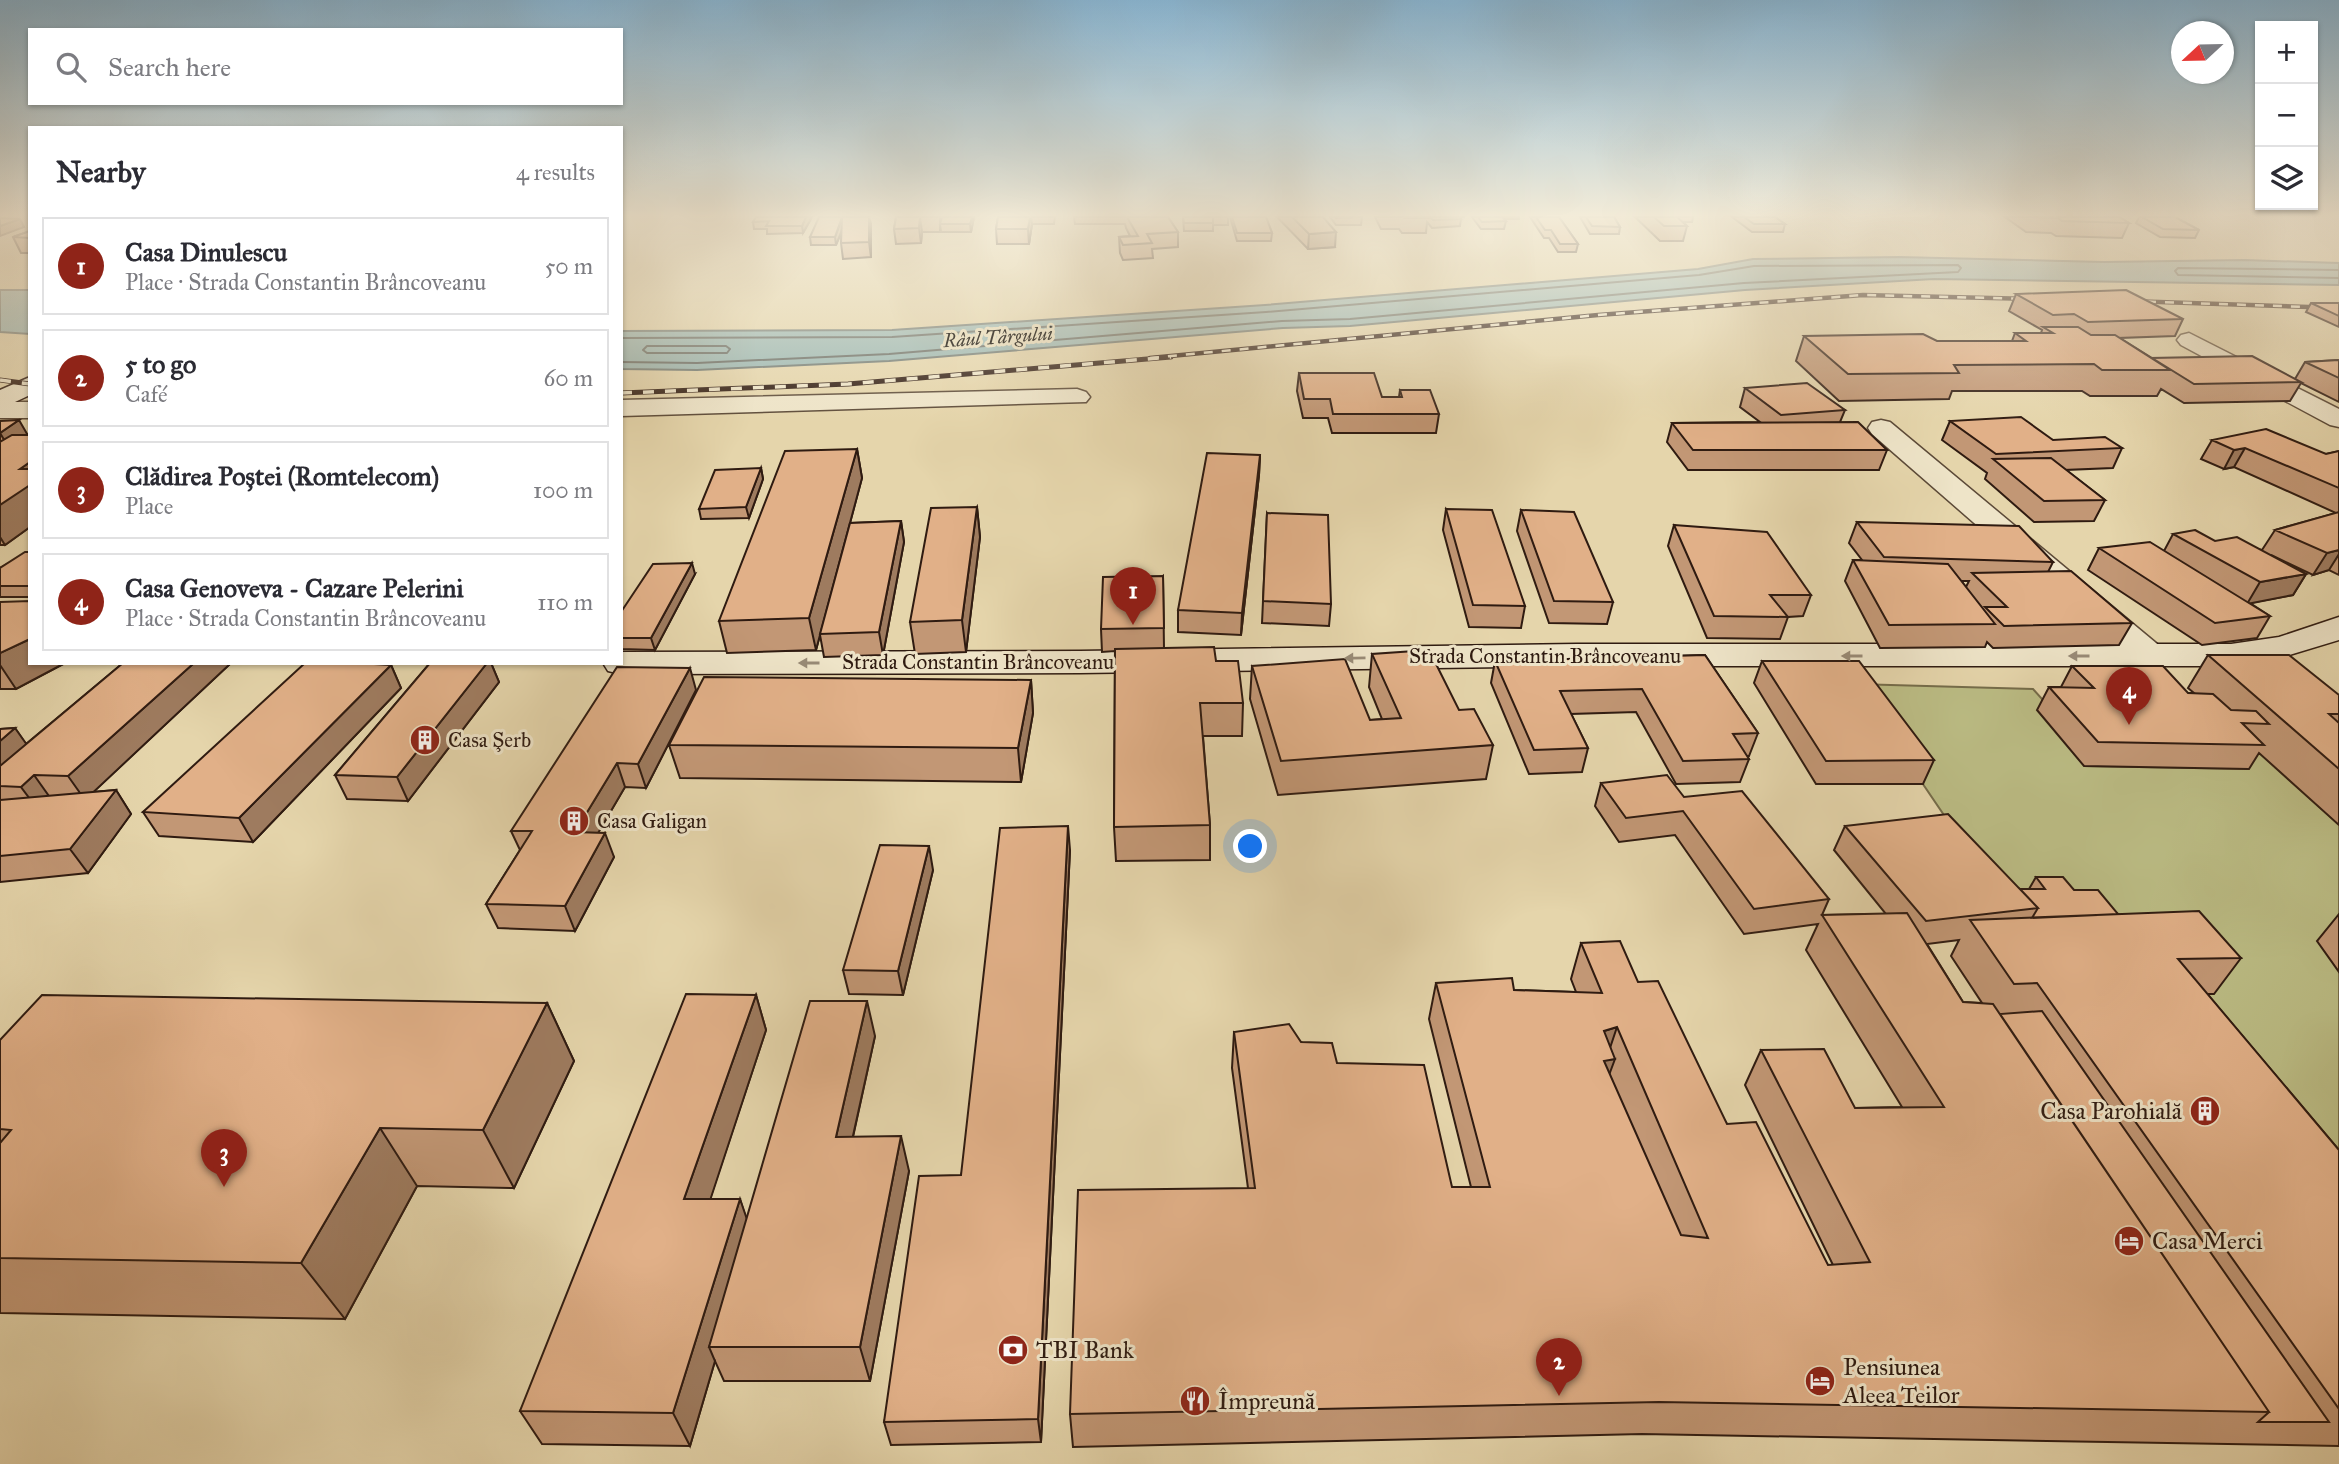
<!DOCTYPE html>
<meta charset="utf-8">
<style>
body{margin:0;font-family:"IM FELL Great Primer",serif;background:#f7f7f7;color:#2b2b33}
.controls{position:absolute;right:21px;top:21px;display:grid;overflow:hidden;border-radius:0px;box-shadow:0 2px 5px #0004}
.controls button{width:63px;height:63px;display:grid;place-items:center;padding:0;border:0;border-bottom:2px solid #e1e1e2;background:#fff;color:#2b2b33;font:35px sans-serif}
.compass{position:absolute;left:2171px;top:21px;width:63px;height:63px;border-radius:50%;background:#fff;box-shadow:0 2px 5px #0004;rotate:248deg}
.you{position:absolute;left:1251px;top:847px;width:24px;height:24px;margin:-18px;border:5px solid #fff;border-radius:50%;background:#1a73e8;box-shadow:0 0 0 10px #1a73e833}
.badge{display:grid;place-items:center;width:46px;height:46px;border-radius:50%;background:#8f2418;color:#fff;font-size:23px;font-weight:700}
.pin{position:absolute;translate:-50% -58px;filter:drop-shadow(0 2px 4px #0008)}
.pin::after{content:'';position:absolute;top:37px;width:24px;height:21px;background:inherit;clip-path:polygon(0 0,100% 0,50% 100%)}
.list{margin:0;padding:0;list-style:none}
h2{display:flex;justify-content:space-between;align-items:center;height:91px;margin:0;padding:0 28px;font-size:30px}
h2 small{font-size:23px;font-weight:400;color:#7c7c81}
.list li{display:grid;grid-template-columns:46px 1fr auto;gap:21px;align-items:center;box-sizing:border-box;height:98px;margin:0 14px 14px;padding:0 14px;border:2px solid #e1e1e2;border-radius:0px}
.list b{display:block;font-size:26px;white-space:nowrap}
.list p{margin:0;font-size:23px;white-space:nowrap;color:#7c7c81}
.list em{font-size:23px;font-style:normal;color:#7c7c81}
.icon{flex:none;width:38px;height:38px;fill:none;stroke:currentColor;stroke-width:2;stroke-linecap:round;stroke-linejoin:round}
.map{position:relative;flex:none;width:2339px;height:1464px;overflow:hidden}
.search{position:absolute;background:#fff;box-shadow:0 2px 5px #0004;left:28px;top:28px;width:595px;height:77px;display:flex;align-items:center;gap:18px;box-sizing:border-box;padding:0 24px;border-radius:0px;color:#7c7c81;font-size:26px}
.panel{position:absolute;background:#fff;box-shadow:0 2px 5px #0004;left:28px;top:126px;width:595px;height:539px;border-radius:0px}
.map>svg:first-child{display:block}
</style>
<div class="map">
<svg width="2339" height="1464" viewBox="0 0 2339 1464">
<rect width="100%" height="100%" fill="#e5d5ab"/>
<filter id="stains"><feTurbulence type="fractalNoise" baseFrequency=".00286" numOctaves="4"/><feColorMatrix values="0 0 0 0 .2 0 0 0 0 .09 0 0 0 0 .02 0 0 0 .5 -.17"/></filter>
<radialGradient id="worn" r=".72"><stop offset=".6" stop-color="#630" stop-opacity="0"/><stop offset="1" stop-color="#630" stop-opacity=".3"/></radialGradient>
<path fill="#bbbc84" stroke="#756c4a" stroke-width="2" d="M1855 684 2033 689 2052 710 2085 766 2247 769 2254 747 2339 825V1227L2003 902Z"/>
<path fill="#99b6b2" stroke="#6f7872" stroke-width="2" d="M1899 257 2104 262 2244 260 2339 263V285L1934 279 1745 290 1350 326 1283 328 889 361 697 370 621 369V331L892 330 1265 305 1698 269 1753 259Z
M0 290H30V334L0 332Z"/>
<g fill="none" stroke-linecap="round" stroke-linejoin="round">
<path stroke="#646862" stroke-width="2" d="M2339 270 2178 268 2175 271 2178 275 2339 278
M621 338 892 337 1266 312 1699 275 1754 266 1958 265 1961 268 1958 272 1744 283 1350 319 1282 321 889 354 697 363 621 362
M647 346H726L730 349 727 353H647L643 350Z"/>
<g stroke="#5c4a38" stroke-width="3">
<path id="street" d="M2189 333 2339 409V427L2330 425 2181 345 2177 340 2181 335Z
M1077 389 1086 392 1090 397 1086 402 621 416V400Z
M0 402H30V418H0Z
M1881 420 1890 422 2162 648 2167 656 2162 664 2149 667 2136 664 1872 434 1868 428 1872 422Z"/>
</g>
<g stroke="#2f1b11" stroke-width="3">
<path id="secondary" d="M30 377V395L0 409V390Z
M2339 617V640L2286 656 2231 666H1577L1080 673 621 674 608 671 603 663H621V652L1080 651 1577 644H2231L2279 637Z"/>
</g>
<use href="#street" fill="#eee4c8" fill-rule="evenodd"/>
<use href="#secondary" fill="#eee4c8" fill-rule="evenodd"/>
<g stroke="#2f1b11" stroke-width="4.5">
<path id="rail-far1" d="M2129 301 2339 308
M1150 358 1598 315 1863 295 2035 299"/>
</g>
<g stroke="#2f1b11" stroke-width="5">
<path id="rail" d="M0 380 30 384
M621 393 848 384 1171 357"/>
</g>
<use href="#rail-far1" stroke="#eee4c8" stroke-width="2.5" stroke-dasharray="9" stroke-linecap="butt"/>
<use href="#rail" stroke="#eee4c8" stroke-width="3.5" stroke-dasharray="11" stroke-linecap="butt"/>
</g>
<path fill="#c29775" stroke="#2f1b11" stroke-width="2" fill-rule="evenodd" d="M812 217 803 233 767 234V229H754L753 222Z
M896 217H940V232H922L921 243 896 244 894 229Z
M942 217H974L971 232H941L940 224Z
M998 217H1055L1054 224H1032L1029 244H997L996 229Z
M1074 217H1168L1178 232V247L1152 249 1153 258 1123 260 1120 253 1119 237 1130 236 1126 228 1125 224H1075Z
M1183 217H1228V225H1213V231H1184Z
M1230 217H1266L1272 233 1271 241H1237Z
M1277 217H1323L1335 247 1308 249Z
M1330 217H1362L1361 225H1336Z
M1375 217H1465H1460L1461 219 1460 226 1432 228 1427 222 1426 233H1402L1399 229H1381Z
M1472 217H1519V219H1504L1506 221 1504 229H1481Z
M1530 217H1559L1578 244 1576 252H1558L1549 238H1544Z
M1580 217H1614L1620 227 1619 234H1590Z
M1635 217H1693L1692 222H1684L1687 226 1683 241H1660Z
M1732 217H1775L1785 224 1783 232H1752Z
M2005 217H2119L2129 223 2122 238 2056 236 2051 233 2026 232Z
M2139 217H2175L2199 230 2195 238 2160 237 2136 223Z
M871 224V257L843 259 841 243 842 231 836 245H811L810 237Z
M30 231V253H21L13 237Z
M2016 294 2183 319 2175 336 2120 338 2152 358 2295 379 2305 362 2339 360V402L2301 383 2290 401 2184 403 2161 389 2157 396H2090L2082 391H1952L1949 399 1839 401 1796 361 1804 336 1937 341H2012L2015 333H2041L2042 330 2009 311Z
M2311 303H2339V327L2306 312Z
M1299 373 1382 397H1399L1400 390 1439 414 1436 433H1332L1328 418H1303L1297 391Z
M1745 388 1845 410 1840 422 1887 450 1879 470H1688L1667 442 1672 423 1760 422 1740 407Z
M0 421 28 435H30V527L5 545H0Z
M1950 421 2053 440 2122 448 2113 468 2066 470 2105 500 2094 521 2034 522 1985 479 1987 473 1942 440Z
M2212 440 2326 454 2339 451V575L2329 570 2313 575 2271 555 2306 574 2293 595 2250 603 2270 616 2257 638 2202 645 2088 570 2099 548 2164 551 2173 534 2262 550 2275 530 2336 513 2234 467 2224 469 2201 459Z
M857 449 862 478 850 523 901 521 904 542 883 655 824 657 820 635 816 650 727 653 719 621Z
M1260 455 1259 475 1241 635 1178 632V610Z
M761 468 763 479 749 518 701 519 699 509Z
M977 507 980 537 966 652 915 654 910 622Z
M1446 509 1525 606 1521 628 1469 627 1443 530Z
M1521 510 1613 602 1607 624 1549 623 1517 531Z
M1267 513 1331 604 1329 626 1262 623Z
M1857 522 2053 562 2048 572 2132 623 2119 645 1993 648 1987 642 1985 647 1880 648 1845 581 1853 560H1862L1849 543ZM1961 581H1969L1966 587Z
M1674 525 1811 595 1803 616 1788 617 1780 639 1707 638 1668 546Z
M30 552V597H0V568Z
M695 574 655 650 621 649V612Z
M1163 576 1164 648 1216 661 1243 703 1242 736H1203L1210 825V860L1116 861 1114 827 1115 651 1102 652 1101 629Z
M0 602 30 663H65L16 689H0Z
M1372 654 1459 710 1493 745 1486 779 1278 795 1250 699 1252 666 1370 720 1382 719 1369 687Z
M1705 655 1758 733 1749 756H1747L1749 759 1740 782 1676 784 1636 712 1571 714 1588 748 1582 772 1529 774 1491 683 1495 661Z
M2208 655 2339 695V825L2259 753 2249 769 2084 766 2037 710 2049 687H2061L2072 666 2188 693H2194L2188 688Z
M1762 661 1934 760 1923 784H1816L1754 683Z
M123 663H231L93 792 116 790 131 814 88 873 0 882V729L15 728 26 744Z
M430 663H491L499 682 408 801 347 799 335 775Z
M391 665 401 688 253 842 159 836 143 812Z
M1031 680 1033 713 1021 782 680 778 669 745Z
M696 690 646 788 625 787 598 833 614 857 575 931 498 928 486 904 520 850 511 831Z
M1601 783 1684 797 1829 899 1822 915 1886 914 1834 850 1845 826 2020 889H2029L2036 877 2074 890 2118 914 2241 958 2214 994H2207L2339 1150V1446L1642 1434 1073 1447 1070 1414 1248 1188 1232 1068 1234 1032 1301 1042 1337 1063 1452 1187H1471L1429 1019 1436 983 1514 990 1576 992 1571 979 1581 943 1638 982 1727 1124 1828 1265H1833L1745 1085 1761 1050 1855 1108 1902 1107 1806 950 1818 924 1744 934 1675 835 1619 842 1595 806ZM1959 940 1951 956 1982 1003 1963 1002 1927 944Z
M1070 850 1041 1442 891 1445 884 1422 961 1175Z
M933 870 903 995 849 994 843 970Z
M2339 914V972L2317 941Z
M756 995 766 1030 710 1199H740L746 1218 875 1036 853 1137 909 1171 870 1381H724L715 1361 690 1446 542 1444 520 1411Z
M547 1003 574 1061 514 1188 417 1186 345 1319 0 1313V1040Z"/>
<path fill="#9e7b5f" stroke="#2f1b11" stroke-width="2" d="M806 217H812L803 233 802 226Z
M843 217H847L836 245 835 237Z
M869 217 871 224V257L869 242Z
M920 217 922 232 921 243 919 228Z
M972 217H974L971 232 970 224Z
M1030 217H1031L1032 224 1029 244 1028 229Z
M20 219 24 227 0 236V226Z
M1336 232 1335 247 1308 249 1309 234Z
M19 420 30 439 17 461 0 433Z
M2245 448 2234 467 2224 469 2234 450Z
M857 449 862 478 816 650 809 618Z
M1260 455 1259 475 1241 635 1242 613Z
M30 462V527L5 545 0 537V505L20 469Z
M761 468 763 479 749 518 746 507Z
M977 507 980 537 966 652 962 620Z
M901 521 904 542 883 655 879 632Z
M2339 550V554L2329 570 2313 575 2327 553Z
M692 563 695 574 655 650 651 638Z
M2306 574 2293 595 2247 604 2260 582Z
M30 639V663H65L16 689 0 665V653Z
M194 663H231L85 800 68 776Z
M487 663H491L499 682 408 801 397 777Z
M391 665 401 688 253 842 239 818Z
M690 668 696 690 646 788 638 764Z
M1031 680 1033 713 1021 782 1018 748Z
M15 728 39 762 0 786V741Z
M617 763 625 787 584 857 575 832Z
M34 775 51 799 39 811 21 787Z
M116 790 131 814 88 873 70 849Z
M1068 826 1070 850 1041 1442 1038 1419Z
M605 833 614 857 575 931 565 906Z
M929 846 933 870 903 995 898 971Z
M756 995 766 1030 699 1234 684 1199Z
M867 1001 875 1036 845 1172 836 1137Z
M547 1003 574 1061 514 1188 483 1130Z
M1617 1027 1606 1060 1615 1059 1602 1094 1604 1031Z
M380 1128 417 1186 345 1319 301 1263Z
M901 1136 909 1171 870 1381 860 1347Z
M740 1199 752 1234 709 1347 715 1361 690 1446 673 1413Z"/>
<path fill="#e1b088" stroke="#2f1b11" stroke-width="2" fill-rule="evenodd" d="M756 217H806L802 226H766L769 221 753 222Z
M819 217H842L835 237H810Z
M842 217H869V242L841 243Z
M896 217H938H920L919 228 894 229Z
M942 217H972L970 224H940Z
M998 217H1030L1028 229H996Z
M1127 217H1168L1178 232 1147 234 1152 243 1123 245 1119 237 1138 236Z
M1183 217H1228H1213V223H1184Z
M1232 217H1266L1272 233H1237Z
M1292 217H1323L1336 232 1309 234Z
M1335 217H1362L1336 218Z
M1403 217H1427L1428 218H1404Z
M1430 217H1459L1461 219 1433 220Z
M1478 217H1502L1506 221 1482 222Z
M1536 217H1559L1578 244H1560L1551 230H1545Z
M1586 217H1614L1620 227 1592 226Z
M1654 217H1685H1677L1687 226H1664Z
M1744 217H1775L1785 224H1754Z
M2032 217H2119L2129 223 2062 221 2058 218Z
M2142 217H2175L2199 230 2163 229Z
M0 218 20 219 0 226Z
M30 231V238L13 237Z
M2126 290 2183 319 2088 322 2074 314 2053 315 2016 294Z
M2311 303H2339V316Z
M2043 327H2078L2091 335H2115L2170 370H2102L2094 364 1954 365 1959 373 1848 374 1804 336 1923 334 1937 341H2026L2015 333H2053Z
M2252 356 2301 382 2194 384 2152 358Z
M2339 360V378L2305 362Z
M1299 373H1374L1382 397H1402L1400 390H1430L1439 414H1333L1330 399H1304Z
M1807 383 1845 410 1781 415 1745 388Z
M2021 417 2053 440 2105 437 2122 448 1996 454 1950 421Z
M19 420 0 433V421Z
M1858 422 1887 450H1693L1672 423Z
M2266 429 2326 454 2339 451V488L2245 448 2234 450 2212 440Z
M12 435H30V462L20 469H30V485L0 505V442Z
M857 449 809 618 719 621 785 451Z
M1207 453 1260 455 1242 613 1178 610Z
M2051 458 2105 500 2044 501 1993 459Z
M761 468 746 507 699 509 715 470Z
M977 507 962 620 910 622 931 508Z
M1446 509 1492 510 1525 606 1473 605Z
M1521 510 1574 512 1613 602 1554 601Z
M2339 512V550L2327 553 2275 530Z
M1267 513 1328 515 1331 604 1263 601Z
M901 521 879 632 820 634 850 523Z
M1857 522 2019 526 2053 562 1884 557Z
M1674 525 1767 532 1811 595H1770L1788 617 1714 616Z
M2195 530 2215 541 2237 537 2306 574 2260 582 2173 534Z
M2150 542 2270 616 2215 623 2099 548Z
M25 552H30V586H0V568Z
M1853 560 1948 564 1995 624 1889 625Z
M692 563 651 638H621V612L653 564Z
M2071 571 2132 623 2004 626 1985 607H2007L1972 573Z
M1163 576 1164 628 1101 629 1103 577Z
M30 601V639L0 653V602Z
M1214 647 1216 661H1238L1243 703H1200L1210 825 1114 827 1115 649Z
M1429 650 1459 710 1474 709 1493 745 1281 761 1252 666 1345 659 1370 720 1401 718 1372 654Z
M1705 655 1758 733 1733 734 1749 759 1683 761 1642 689 1560 691 1588 748 1534 750 1495 661Z
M2208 655H2289L2339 695V714H2329L2339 723V769Z
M1762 661H1859L1934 760 1826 761Z
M123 663H194L68 776 34 775 21 787 0 786V766Z
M305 663H357L391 665 239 818 143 812Z
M430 663H487L397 777 335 775Z
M2072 666H2163L2188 693 2213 694 2231 710 2256 711 2269 724 2242 723 2264 745 2098 742 2049 687 2094 688Z
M617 667 690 668 638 764 617 763 575 832 605 833 565 906 486 904 532 831H511Z
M704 677 1031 680 1018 748 669 745Z
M15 728 0 741V729Z
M1667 775 1684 797 1742 791 1829 899 1754 909 1683 811 1626 818 1601 783Z
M116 790 70 849 0 856V800Z
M1948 814 2038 908 1926 921 1845 826Z
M1068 826 1038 1419 884 1422 919 1176 961 1175 1000 828Z
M880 845 929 846 898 971 843 970Z
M2036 877H2063L2074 890H2098L2118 914 2032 918 2038 908 2020 889H2045Z
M2199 911 2241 958 2178 959 2339 1150V1409L2037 983 2014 984 1970 920Z
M1907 913 1963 1002 1993 1004 2269 1412 1659 1402 1070 1414 1078 1190 1255 1188 1234 1032 1289 1024 1301 1042 1332 1043 1337 1063 1424 1065 1452 1187H1490L1436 983 1512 978 1514 990 1602 993 1581 943 1620 941 1638 982 1658 981 1727 1124 1756 1122 1828 1265 1870 1262 1761 1050 1824 1049 1855 1108 1944 1107 1822 915ZM1617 1027 1708 1238 1681 1235 1604 1061 1615 1059 1604 1031Z
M686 994 756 995 684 1199H740L673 1413 520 1411Z
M42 995 547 1003 483 1130 380 1128 301 1263 0 1258V1143L11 1130 0 1129V1040Z
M810 1001H867L836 1137 901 1136 860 1347H709Z
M2042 1011 2329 1422H2258L2269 1412 2000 1014Z"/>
<defs><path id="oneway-solid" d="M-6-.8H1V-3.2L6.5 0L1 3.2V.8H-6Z" transform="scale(1.75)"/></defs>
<g fill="#988a76">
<use href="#oneway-solid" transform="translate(1852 656) rotate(-180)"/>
<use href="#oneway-solid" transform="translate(2079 656) rotate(180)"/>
<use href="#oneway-solid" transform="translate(1355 658) rotate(179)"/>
<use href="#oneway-solid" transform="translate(809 663) rotate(180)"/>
</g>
<linearGradient id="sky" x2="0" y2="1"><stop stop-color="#88b5d2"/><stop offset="0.51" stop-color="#f3ecd9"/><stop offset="1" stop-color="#f3ecd9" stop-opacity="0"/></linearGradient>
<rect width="2339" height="422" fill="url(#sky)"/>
<defs>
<g id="building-disc" transform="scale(1.575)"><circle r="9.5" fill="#8f2418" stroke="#eee4c8"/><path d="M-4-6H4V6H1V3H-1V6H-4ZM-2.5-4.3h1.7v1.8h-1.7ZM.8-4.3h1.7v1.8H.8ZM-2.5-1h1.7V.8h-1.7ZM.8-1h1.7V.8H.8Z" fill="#fff"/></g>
<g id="hotel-disc" transform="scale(1.575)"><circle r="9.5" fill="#8f2418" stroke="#eee4c8"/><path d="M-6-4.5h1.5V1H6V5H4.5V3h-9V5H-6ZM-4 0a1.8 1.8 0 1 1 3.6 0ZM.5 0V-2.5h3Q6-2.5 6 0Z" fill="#fff"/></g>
<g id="bank-disc" transform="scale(1.575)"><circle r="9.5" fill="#8f2418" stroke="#eee4c8"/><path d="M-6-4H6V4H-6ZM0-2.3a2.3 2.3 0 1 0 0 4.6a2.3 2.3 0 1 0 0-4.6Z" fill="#fff"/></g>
<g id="restaurant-disc" transform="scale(1.575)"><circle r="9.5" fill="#8f2418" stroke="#eee4c8"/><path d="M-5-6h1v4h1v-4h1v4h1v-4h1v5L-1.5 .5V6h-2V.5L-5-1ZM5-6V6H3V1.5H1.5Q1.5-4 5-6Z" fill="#fff"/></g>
</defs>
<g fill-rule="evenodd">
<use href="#building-disc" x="425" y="740"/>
<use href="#building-disc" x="574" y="821"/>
<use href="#building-disc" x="2205" y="1111"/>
<use href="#hotel-disc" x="2129" y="1241"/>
<use href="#bank-disc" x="1013" y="1350"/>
<use href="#hotel-disc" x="1820" y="1381"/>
<use href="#restaurant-disc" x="1195" y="1401"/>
</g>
<g text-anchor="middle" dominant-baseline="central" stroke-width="6" stroke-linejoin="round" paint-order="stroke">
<g font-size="19" font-style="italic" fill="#4f4a41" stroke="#eee4c8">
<text transform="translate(998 337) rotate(-4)">Râul Târgului</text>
</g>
<g font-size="21" fill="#2f1b11" stroke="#eee4c8">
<text x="1545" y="656">Strada Constantin Brâncoveanu</text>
<text x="978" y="662">Strada Constantin Brâncoveanu</text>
</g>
<g font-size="21" fill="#2f1b11" stroke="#eee4c8" text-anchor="start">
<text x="448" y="740">Casa Şerb</text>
<text x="597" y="821">Casa Galigan</text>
</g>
<g font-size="24" fill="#2f1b11" stroke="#eee4c8" text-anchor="start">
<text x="2182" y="1111" text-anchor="end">Casa Parohială</text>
<text x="2152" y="1241">Casa Merci</text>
<text x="1036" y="1350">TBI Bank</text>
<text x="1843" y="1367">Pensiunea<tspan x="1843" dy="28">Aleea Teilor</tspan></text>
<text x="1218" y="1401">Împreună</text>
</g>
</g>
<rect width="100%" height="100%" filter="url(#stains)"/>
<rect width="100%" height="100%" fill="url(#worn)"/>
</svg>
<div class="controls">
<button>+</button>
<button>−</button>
<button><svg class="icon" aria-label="layers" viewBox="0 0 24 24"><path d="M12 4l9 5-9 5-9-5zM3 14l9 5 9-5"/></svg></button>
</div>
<svg class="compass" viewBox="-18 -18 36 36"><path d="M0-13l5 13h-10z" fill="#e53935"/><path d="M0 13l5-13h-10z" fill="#7c7c81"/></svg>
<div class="you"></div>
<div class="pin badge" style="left:1133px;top:625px">1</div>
<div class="pin badge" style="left:1559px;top:1396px">2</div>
<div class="pin badge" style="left:224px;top:1187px">3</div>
<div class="pin badge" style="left:2129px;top:725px">4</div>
<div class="search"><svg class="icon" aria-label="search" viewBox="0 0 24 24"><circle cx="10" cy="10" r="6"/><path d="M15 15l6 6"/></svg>Search here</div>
<section class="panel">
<h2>Nearby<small>4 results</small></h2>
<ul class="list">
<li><span class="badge">1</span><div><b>Casa Dinulescu</b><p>Place · Strada Constantin Brâncoveanu</p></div><em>50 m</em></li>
<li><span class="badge">2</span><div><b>5 to go</b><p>Café</p></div><em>60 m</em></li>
<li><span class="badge">3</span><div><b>Clădirea Poștei (Romtelecom)</b><p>Place</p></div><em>100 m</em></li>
<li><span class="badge">4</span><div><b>Casa Genoveva - Cazare Pelerini</b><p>Place · Strada Constantin Brâncoveanu</p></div><em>110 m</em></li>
</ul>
</section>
</div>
